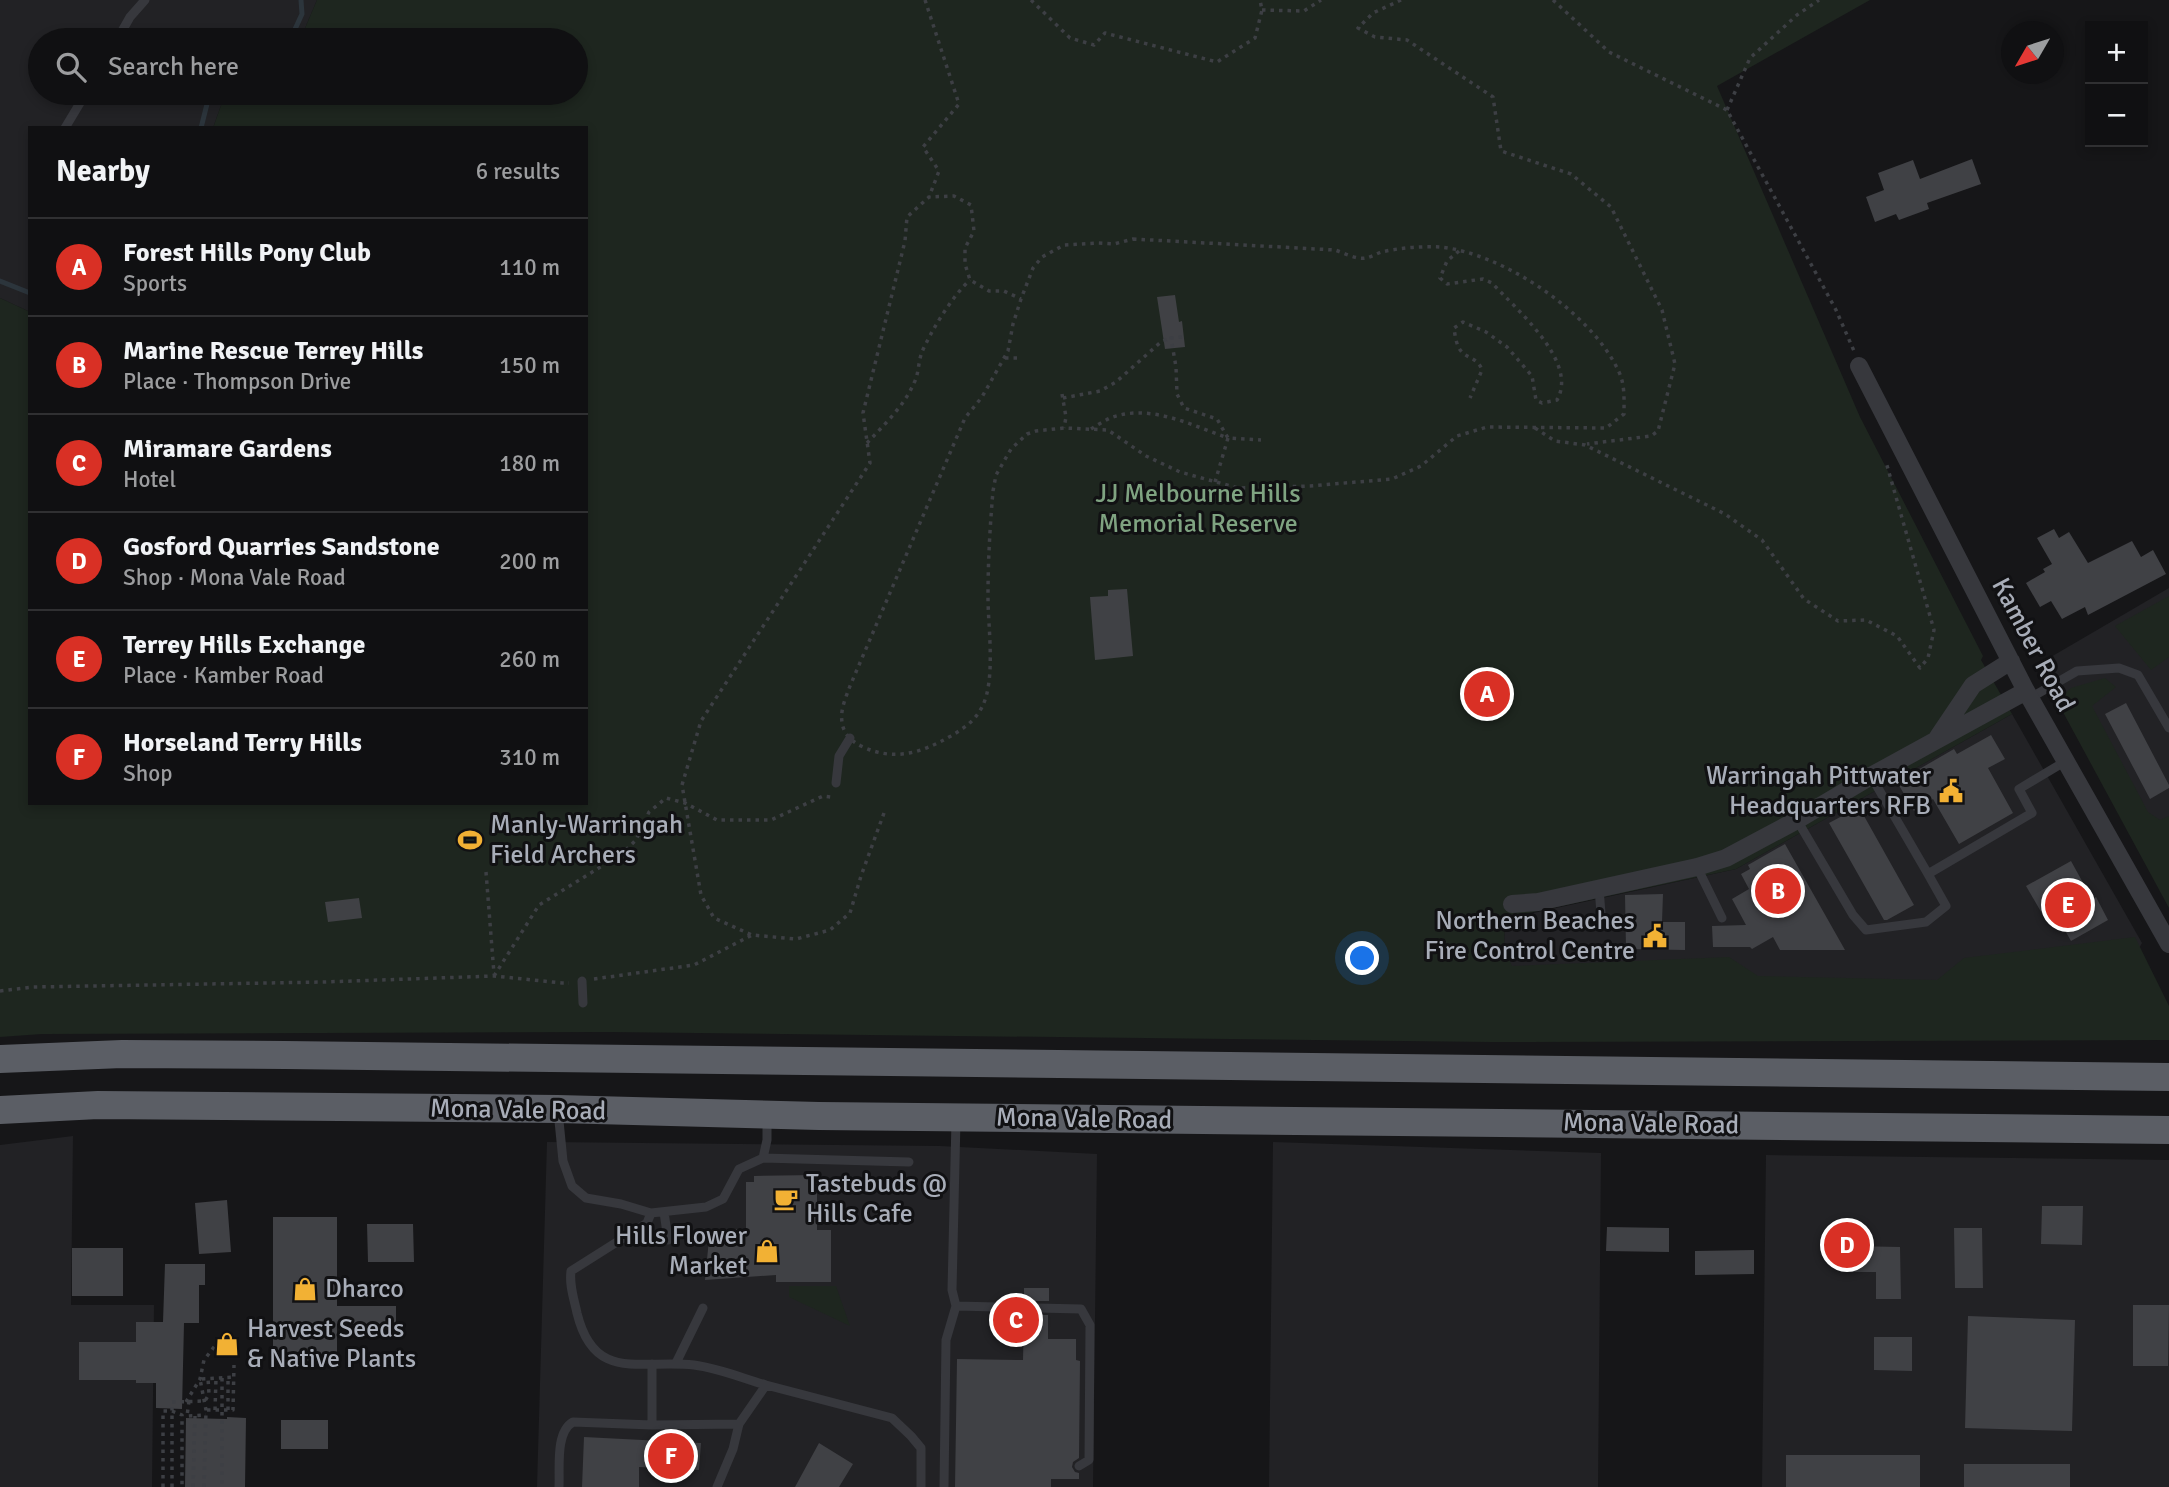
<!DOCTYPE html>
<meta charset="utf-8">
<style>
body{margin:0;font-family:Signika,sans-serif;background:#1e1e20;color:#f1f3f6}
.controls{position:absolute;right:21px;top:21px;display:grid;overflow:hidden;border-radius:0px;box-shadow:0 4px 10px #0003}
.controls button{width:63px;height:63px;display:grid;place-items:center;padding:0;border:0;border-bottom:2px solid #303032;background:#101012;color:#f1f3f6;font:35px sans-serif}
.compass{position:absolute;left:2001px;top:21px;width:63px;height:63px;border-radius:50%;background:#101012;box-shadow:0 4px 10px #0003;rotate:231deg}
.you{position:absolute;left:1363px;top:959px;width:24px;height:24px;margin:-18px;border:5px solid #fff;border-radius:50%;background:#1a73e8;box-shadow:0 0 0 10px #1a73e833}
.badge{display:grid;place-items:center;width:46px;height:46px;border-radius:50%;background:#d93025;color:#fff;font-size:23px;font-weight:700}
.pin{position:absolute;translate:-50% -50%;border:4px solid #fff;box-shadow:0 2px 7px #0006}
.list{margin:0;padding:0;list-style:none}
h2{display:flex;justify-content:space-between;align-items:center;height:91px;margin:0;padding:0 28px;font-size:30px}
h2 small{font-size:23px;font-weight:400;color:#9c9d9f}
.list li{display:grid;grid-template-columns:46px 1fr auto;gap:21px;align-items:center;box-sizing:border-box;height:98px;padding:0 28px;border-top:2px solid #303032}
.list b{display:block;font-size:26px;white-space:nowrap}
.list p{margin:0;font-size:23px;white-space:nowrap;color:#9c9d9f}
.list em{font-size:23px;font-style:normal;color:#9c9d9f}
.icon{flex:none;width:38px;height:38px;fill:none;stroke:currentColor;stroke-width:2;stroke-linecap:round;stroke-linejoin:round}
.map{position:relative;flex:none;width:2169px;height:1487px;overflow:hidden}
.search{position:absolute;background:#101012;box-shadow:0 4px 10px #0003;left:28px;top:28px;width:560px;height:77px;display:flex;align-items:center;gap:18px;box-sizing:border-box;padding:0 24px;border-radius:38px;color:#9c9d9f;font-size:26px}
.panel{position:absolute;background:#101012;box-shadow:0 4px 10px #0003;left:28px;top:126px;width:560px;height:679px;border-radius:0px}
.map>svg:first-child{display:block}
</style>
<div class="map">
<svg width="2169" height="1487" viewBox="0 0 2169 1487">
<rect width="100%" height="100%" fill="#161618"/>
<path fill="#222225" d="M0 0H317L300 40H40V93H231L224 97 213 128H30V312L0 298Z
M2169 588V878L2044 661Z
M2012 714 2142 943 2092 1033 1501 1026 1505 919 1736 869Z
M73 1136 71 1305H154L152 1487H0V1145Z
M547 1142 940 1146 1097 1154 1093 1487H537Z
M1273 1142 1601 1153 1598 1487H1269Z
M1766 1155 2169 1160V1487H1762Z"/>
<path fill="#1e261f" d="M317 0H1870L1717 86 1860 417 1983 656 1981 660 2012 714 1736 869 1505 918 1504 949 1512 966 1729 957 1758 976 1937 980 1964 958 2135 937 2169 1006V1040L1490 1042 609 1032 42 1034 0 1037V298L30 312V803H586V128H213L224 97 231 93H576V40H300Z
M2169 596V657L2151 670 2115 626Z
M2105 678 2116 687 2092 706 2148 812 2160 820 2169 816V908L2057 701 2071 688Z
M789 1286H836L850 1326 789 1297Z"/>
<g fill="none" stroke-linecap="round" stroke-linejoin="round">
<path stroke="#2c353c" stroke-width="5" d="M290 40 302 14 301 0
M201 128 207 104 219 93
M0 281 30 293"/>
</g>
<path fill="#404145" d="M1972 159 1981 184 1927 203 1929 209 1899 220 1896 214 1875 222 1866 197 1884 190 1878 173 1913 160 1920 179Z
M1175 295 1179 322 1182 321 1185 347 1165 349 1157 297Z
M2054 529 2059 538 2069 532 2088 563 2132 541 2141 557 2153 550 2166 574 2088 615 2085 607 2062 619 2051 601 2040 607 2026 583 2045 572 2043 569 2052 564 2037 538Z
M1127 589 1133 656 1095 660 1090 597 1108 596V590Z
M2126 703 2169 785V788L2150 799 2105 714Z
M1991 735 2005 759 1988 768 2013 813 1959 844 1933 799 1914 811 1897 782 1954 749 1957 754Z
M1859 807 1914 905 1887 920H1884L1829 823Z
M1785 844 1845 950H1780L1773 937 1752 949 1750 947H1713L1712 926 1746 925 1732 899 1749 889 1741 874 1750 869 1748 865Z
M2071 861 2092 899 2096 897 2108 920 2071 941 2054 911 2044 917 2026 886Z
M1663 894 1662 922H1685V950L1626 949 1625 895Z
M359 898 362 918 328 922 325 902Z
M817 1175V1230H831V1282H776V1275L705 1280 710 1229H746V1182H754V1176Z
M227 1200 231 1252 199 1254 195 1203Z
M2042 1206H2083L2082 1245 2041 1244Z
M273 1217H337V1306H396V1324H337V1361H273Z
M367 1224H413L414 1262H368Z
M1607 1227 1669 1228V1252L1606 1251Z
M1954 1228H1982L1983 1288H1955Z
M1850 1246 1900 1247 1901 1299H1876V1272H1850Z
M72 1248H123V1296H72Z
M1754 1250V1274L1695 1275V1251Z
M165 1264H205V1285H199V1323H184L182 1409 156 1408V1383H136V1380H79V1342H136V1322H163Z
M1024 1288H1049V1301H1024Z
M2133 1305H2169L2168 1366H2133Z
M1024 1315H1048V1339H1076V1360L1080 1361 1079 1458 1073 1462 1072 1467 1075 1472 1079 1473V1479H1051V1487H955L957 1359 1023 1360Z
M1968 1316 2075 1320 2072 1431 1965 1428Z
M1874 1337H1912V1371L1874 1370Z
M227 1417 246 1418 245 1487H185L186 1418 227 1419Z
M281 1420H328V1449H281Z
M584 1437 701 1443 699 1470 639 1467V1487H582Z
M819 1443 853 1464 839 1487H795Z
M1786 1455H1920V1487H1786Z
M1964 1464H2070V1487H1964Z"/>
<g fill="none" stroke-linecap="round" stroke-linejoin="round">
<path stroke="#3d3f44" stroke-width="3.5" stroke-dasharray="3.5 5" stroke-linecap="butt" d="M925 0 959 104 923 147 939 171 929 197
M1031 0 1070 38 1094 45 1105 33 1217 62 1255 38 1262 10 1260 0
M1401 0 1373 13 1358 28 1375 37 1407 40 1493 97 1501 151 1571 174 1611 207 1662 310 1675 364 1658 431 1651 436 1587 444
M1553 0 1609 52 1727 110 1836 310 1854 351
M1262 10 1304 11 1321 0
M1727 110 1750 58 1797 15 1819 0
M1133 239 1335 250C1344 253 1357 260 1366 258 1371 257 1376 254 1381 252 1399 248 1421 246 1440 247 1503 253 1592 313 1619 372 1625 385 1624 399 1624 414L1606 428 1487 427 1457 436 1421 466 1392 479 1310 486 1238 488 1180 472 1146 456 1108 430 1064 428 1036 431 1027 434 1011 449 996 475 993 491C990 526 988 561 988 597 988 628 996 680 982 707 975 721 964 728 951 736 921 753 894 762 861 746 851 741 843 733 842 722 840 710 846 697 850 686L965 418 982 397 1008 351 1013 324 1021 299 1033 268 1042 257 1064 245 1098 243 1114 244Z
M1459 251 1447 261 1440 278 1447 284 1483 279 1492 283C1516 309 1579 362 1557 400L1542 403 1536 400 1532 376 1507 347 1486 332 1463 322 1454 328C1455 335 1456 345 1461 351 1468 359 1478 358 1482 370L1470 398
M1182 337 1171 338 1176 367 1177 394 1184 408 1217 419 1228 438 1261 440
M1005 358H1017
M1062 394 1066 417 1064 428
M1063 398 1100 391 1116 382 1162 341 1171 338
M1535 428 1555 441 1585 445 1725 514 1762 540 1804 599 1838 621 1866 620 1897 636 1920 668 1928 658 1934 630 1886 462
M1091 429C1097 425 1104 421 1110 418 1150 403 1191 425 1228 438L1215 482
M867 443C884 425 904 406 914 383 919 374 918 362 922 352 931 331 953 295 970 280
M884 813 861 876 850 913 830 930 796 939 752 935 714 918 701 895 682 785 701 721 870 463 863 413 905 241 907 217 929 197 954 196 971 205 974 231 965 248V264L970 280 989 291H1004L1021 299
M486 872 494 974
M494 976 539 905 623 853 636 840 649 812 666 798 685 803 717 820H771L823 796 831 797
M594 979 694 965 752 935
M0 991 33 987 324 982 494 976 562 983H569
M222 1378V1487
M189 1401 187 1416 206 1415
M186 1402 200 1379 204 1360 224 1334
M207 1410H233L234 1365
M215 1410 216 1378
M228 1410V1378
M163 1487V1411H172L182 1415V1487
M172 1487V1402L205 1401 209 1394 208 1378
M193 1487 195 1416
M204 1487 206 1410 200 1379 234 1377"/>
<path stroke="#37383d" stroke-width="9" d="M117 40 130 17 145 0
M65 128 86 93
M2030 698 2077 671 2119 668 2138 675 2169 728
M1871 776 1928 874 2032 813 2019 789 2066 761
M836 783 839 756 850 738
M1797 820 1853 915 1866 930 1926 922 1946 906 1928 874
M1697 867 1722 918
M1599 888 1602 926
M582 981 583 1003
M558 1111 563 1161 572 1186 586 1198 621 1204 651 1213 706 1207 723 1199 739 1169 763 1158 767 1140V1116
M763 1158 909 1162
M664 1212 668 1240
M651 1213 647 1223 571 1271C569 1285 574 1299 577 1313 594 1383 640 1359 694 1365 718 1368 742 1378 766 1385
M956 1306 1081 1309 1090 1325 1089 1460 1079 1466
M676 1363 703 1308
M652 1425V1364
M559 1487C560 1469 555 1432 573 1422L652 1425 739 1424
M717 1487 733 1449 739 1424 766 1385 892 1418 911 1436 921 1448V1487
M944 1487 946 1340 956 1306 952 1290 956 1120"/>
<path stroke="#37383d" stroke-width="18" d="M1859 366 2026 691 2169 944
M1938 737 1973 685 2011 661
M1512 904 1538 902 1697 867 1726 858 1797 820 1871 776 2026 691"/>
<path stroke="#5b5e65" stroke-width="28" d="M0 1059 122 1054 285 1055 2169 1077
M0 1110 98 1105 558 1109 819 1116 2169 1130"/>
</g>
<defs>
<g id="civic-bare" transform="scale(1.89)"><path d="M-.6-6.5H3V-4.5H.6V-3L4-1V1h2V6H-6V1h2V-1L-.6-3ZM-1.2 2.5V6h2.4V2.5Z" fill="#f2b134" stroke="#111113" stroke-width="2.5" paint-order="stroke"/></g>
<g id="stadium-bare" transform="scale(1.89)"><path d="M0-5a6.5 5 0 1 0 0 10a6.5 5 0 1 0 0-10ZM-3.5-1.8h7v3.6h-7Z" fill="#f2b134" stroke="#111113" stroke-width="2.5" paint-order="stroke"/></g>
<g id="cafe-bare" transform="scale(1.89)"><path d="M-5.5-4.5H6V0H3Q3 3.5 0 3.5H-2.5Q-5.5 3.5-5.5 0ZM3-3.2v2h1.7v-2ZM-6 4.5H4V6H-6Z" fill="#f2b134" stroke="#111113" stroke-width="2.5" paint-order="stroke"/></g>
<g id="shop-bare" transform="scale(1.89)"><path d="M-5-2.5h2.3a2.7 3.5 0 0 1 5.4 0H5L5.5 6h-11ZM-1.5-2.5h3a1.5 2.3 0 0 0-3 0Z" fill="#f2b134" stroke="#111113" stroke-width="2.5" paint-order="stroke"/></g>
</defs>
<g fill-rule="evenodd">
<use href="#civic-bare" x="1951" y="791"/>
<use href="#stadium-bare" x="470" y="840"/>
<use href="#civic-bare" x="1655" y="936"/>
<use href="#cafe-bare" x="786" y="1199"/>
<use href="#shop-bare" x="767" y="1251"/>
<use href="#shop-bare" x="305" y="1289"/>
<use href="#shop-bare" x="227" y="1344"/>
</g>
<g text-anchor="middle" dominant-baseline="central" stroke-width="6" stroke-linejoin="round" paint-order="stroke">
<g font-size="26" fill="#7fa381" stroke="#111113">
<text x="1198" y="494">JJ Melbourne Hills<tspan x="1198" dy="30">Memorial Reserve</tspan></text>
</g>
<g font-size="26" fill="#a8adb8" stroke="#111113">
<text transform="translate(2033 645) rotate(62)">Kamber Road</text>
<text transform="translate(518 1110) rotate(1)">Mona Vale Road</text>
<text transform="translate(1084 1119) rotate(1)">Mona Vale Road</text>
<text transform="translate(1651 1124) rotate(1)">Mona Vale Road</text>
</g>
<g font-size="26" fill="#a8adb8" stroke="#111113" text-anchor="start">
<text x="1931" y="776" text-anchor="end">Warringah Pittwater<tspan x="1931" dy="30">Headquarters RFB</tspan></text>
<text x="490" y="825">Manly-Warringah<tspan x="490" dy="30">Field Archers</tspan></text>
<text x="1635" y="921" text-anchor="end">Northern Beaches<tspan x="1635" dy="30">Fire Control Centre</tspan></text>
<text x="806" y="1184">Tastebuds @<tspan x="806" dy="30">Hills Cafe</tspan></text>
<text x="747" y="1236" text-anchor="end">Hills Flower<tspan x="747" dy="30">Market</tspan></text>
<text x="325" y="1289">Dharco</text>
<text x="247" y="1329">Harvest Seeds<tspan x="247" dy="30">&amp; Native Plants</tspan></text>
</g>
</g>
</svg>
<div class="controls">
<button>+</button>
<button>−</button>
</div>
<svg class="compass" viewBox="-18 -18 36 36"><path d="M0-13l5 13h-10z" fill="#e53935"/><path d="M0 13l5-13h-10z" fill="#9c9d9f"/></svg>
<div class="you"></div>
<div class="pin badge" style="left:1487px;top:694px">A</div>
<div class="pin badge" style="left:1778px;top:891px">B</div>
<div class="pin badge" style="left:1016px;top:1320px">C</div>
<div class="pin badge" style="left:1847px;top:1245px">D</div>
<div class="pin badge" style="left:2068px;top:905px">E</div>
<div class="pin badge" style="left:671px;top:1456px">F</div>
<div class="search"><svg class="icon" aria-label="search" viewBox="0 0 24 24"><circle cx="10" cy="10" r="6"/><path d="M15 15l6 6"/></svg>Search here</div>
<section class="panel">
<h2>Nearby<small>6 results</small></h2>
<ul class="list">
<li><span class="badge">A</span><div><b>Forest Hills Pony Club</b><p>Sports</p></div><em>110 m</em></li>
<li><span class="badge">B</span><div><b>Marine Rescue Terrey Hills</b><p>Place · Thompson Drive</p></div><em>150 m</em></li>
<li><span class="badge">C</span><div><b>Miramare Gardens</b><p>Hotel</p></div><em>180 m</em></li>
<li><span class="badge">D</span><div><b>Gosford Quarries Sandstone</b><p>Shop · Mona Vale Road</p></div><em>200 m</em></li>
<li><span class="badge">E</span><div><b>Terrey Hills Exchange</b><p>Place · Kamber Road</p></div><em>260 m</em></li>
<li><span class="badge">F</span><div><b>Horseland Terry Hills</b><p>Shop</p></div><em>310 m</em></li>
</ul>
</section>
</div>
